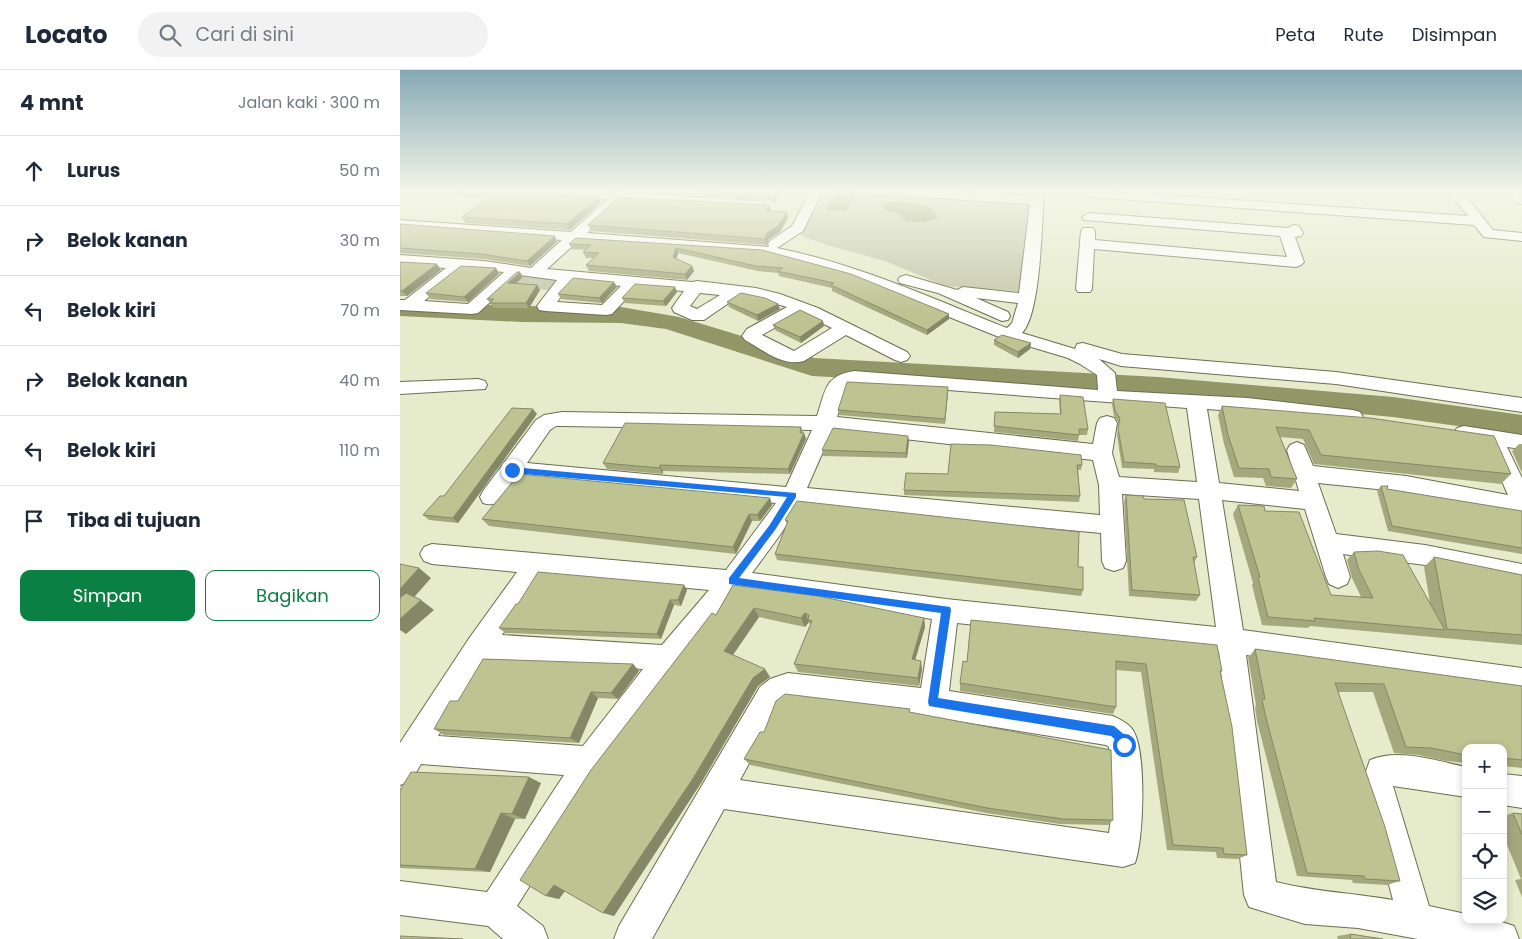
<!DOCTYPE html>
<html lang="id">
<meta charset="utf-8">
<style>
body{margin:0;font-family:Poppins,sans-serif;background:#f2f2f3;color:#1f2937}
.controls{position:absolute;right:15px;bottom:15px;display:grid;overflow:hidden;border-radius:10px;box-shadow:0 2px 8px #0003}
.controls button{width:45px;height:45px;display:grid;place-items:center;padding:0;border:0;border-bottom:1px solid #e0e1e3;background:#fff;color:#1f2937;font:25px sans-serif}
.stop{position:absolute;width:15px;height:15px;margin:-11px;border:4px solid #1a73e8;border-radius:50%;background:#fff}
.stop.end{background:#1a73e8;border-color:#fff;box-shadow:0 1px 5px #0008}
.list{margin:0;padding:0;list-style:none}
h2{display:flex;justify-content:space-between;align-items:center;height:65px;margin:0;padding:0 20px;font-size:21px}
h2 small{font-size:16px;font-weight:400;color:#747a83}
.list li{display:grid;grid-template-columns:32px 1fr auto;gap:15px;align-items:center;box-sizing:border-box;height:70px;padding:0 20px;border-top:1px solid #e0e1e3}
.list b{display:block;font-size:19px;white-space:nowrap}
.list em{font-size:16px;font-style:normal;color:#747a83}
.actions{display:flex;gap:10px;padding:15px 20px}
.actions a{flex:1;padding:11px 0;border:1px solid #0b8043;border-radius:10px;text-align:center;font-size:18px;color:#0b8043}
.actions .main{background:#0b8043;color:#fff}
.icon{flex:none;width:28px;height:28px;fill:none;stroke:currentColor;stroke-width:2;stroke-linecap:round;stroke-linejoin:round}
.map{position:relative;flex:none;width:1122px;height:869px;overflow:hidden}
header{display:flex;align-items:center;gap:30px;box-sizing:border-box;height:70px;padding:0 25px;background:#fff;border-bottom:1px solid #e0e1e3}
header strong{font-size:24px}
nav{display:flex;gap:28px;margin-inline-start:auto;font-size:18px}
.search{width:350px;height:45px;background:#f2f2f3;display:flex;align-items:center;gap:12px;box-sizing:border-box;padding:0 18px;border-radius:28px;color:#747a83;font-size:19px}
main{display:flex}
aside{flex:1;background:#fff}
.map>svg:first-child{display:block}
</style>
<header>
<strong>Locato</strong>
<div class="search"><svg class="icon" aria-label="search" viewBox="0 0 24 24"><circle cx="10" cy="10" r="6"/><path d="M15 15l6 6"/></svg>Cari di sini</div>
<nav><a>Peta</a><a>Rute</a><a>Disimpan</a></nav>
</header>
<main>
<aside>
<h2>4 mnt<small>Jalan kaki · 300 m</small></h2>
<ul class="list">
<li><svg class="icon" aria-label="ahead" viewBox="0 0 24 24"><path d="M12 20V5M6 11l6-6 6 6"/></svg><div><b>Lurus</b></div><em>50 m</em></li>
<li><svg class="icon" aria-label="right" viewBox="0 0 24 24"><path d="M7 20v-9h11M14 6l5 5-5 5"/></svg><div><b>Belok kanan</b></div><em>30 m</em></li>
<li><svg class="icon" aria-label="left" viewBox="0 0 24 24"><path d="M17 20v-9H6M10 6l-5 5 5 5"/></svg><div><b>Belok kiri</b></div><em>70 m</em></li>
<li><svg class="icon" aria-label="right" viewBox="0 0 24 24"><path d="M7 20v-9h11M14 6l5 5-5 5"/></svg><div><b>Belok kanan</b></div><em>40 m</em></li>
<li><svg class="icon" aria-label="left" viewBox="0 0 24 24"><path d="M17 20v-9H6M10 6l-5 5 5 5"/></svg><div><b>Belok kiri</b></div><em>110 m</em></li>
<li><svg class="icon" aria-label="arrive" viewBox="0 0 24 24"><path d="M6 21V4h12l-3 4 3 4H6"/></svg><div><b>Tiba di tujuan</b></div></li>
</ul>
<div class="actions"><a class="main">Simpan</a><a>Bagikan</a></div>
</aside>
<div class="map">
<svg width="1122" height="869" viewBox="0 0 1122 869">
<rect width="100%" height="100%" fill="#e6ebcb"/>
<path fill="#c3c7a9" d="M420 120H574L642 124 627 222 545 216 485 191 427 175 402 166 398 158Z
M120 203 163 207 149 220 104 217Z"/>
<path fill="#919766" d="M437 120 457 121 446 141 426 140Z
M490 132C507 132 531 130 538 148L523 152 506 151 499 144 485 140 481 135Z"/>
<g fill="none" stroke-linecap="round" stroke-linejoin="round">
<path fill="#919766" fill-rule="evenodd" d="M0 232 122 236 221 237 279 247 414 288 758 307 993 327 1122 345V365L993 347 758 325 412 306 266 259 221 253 122 252 0 246Z"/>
<g stroke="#6b6e51" stroke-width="2">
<path id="minor" d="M120 120H186L358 131 363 132 365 135 363 138 223 130 187 163 369 177 368 174 370 171 392 156 411 120H423L403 161 377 178C457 194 531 228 607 258L612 253 618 233 576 228 608 242 610 246 608 250 602 251 538 223 500 213 498 210 500 207 506 205 557 220 563 217 619 223 630 134 475 124 468 120H537L631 126 632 120H644C642 150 641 244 622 263L675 279 677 274 683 273 722 284 936 302 1122 328V342L936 314 721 296 699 289 715 303 717 321 847 328 953 340 960 342 963 347 960 352 953 354 847 342 807 339 819 413 899 421 887 380 890 375 897 372 904 375 913 396 1006 406 1108 425 1087 377 1088 374 1057 368 1054 363 1057 358 1064 356 1122 365V379L1107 377 1122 408V445L1006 422 918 413 936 464 1025 475 1122 494V514L1025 495 943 484 950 507 947 514 938 518 929 514 926 507 905 439 822 430 843 560 1122 598V624L846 585 876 812C915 822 954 823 993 830L962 713 970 690C999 678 1036 691 1066 697V727L993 716 1029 836 1066 844V850H1096L1114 856 1119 869H1018L958 858 905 854 849 837 844 825 819 582 557 553 549 621 713 646C721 650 730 654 734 662 746 684 744 769 735 793L723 797 324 739 252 869H214L219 856 360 617 370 609 388 603 521 618 532 549 337 522 278 597 201 703 117 836 143 856 148 869H103L88 856 0 845V811L87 822 164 705 21 694 11 711 0 715V673L70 567 117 502 32 494 24 491 20 484 24 477 32 474 326 500 376 433 116 408C107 422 102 439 83 433L80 427 83 421 136 350 144 345 162 342 417 346C426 320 424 306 454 301L698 320 697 305 680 294 668 288 604 269 452 208 395 191 364 184 178 171 147 199 292 212 297 211 356 218 380 224 418 238 507 282 510 286 507 290 501 292 495 290 446 265 404 291C382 297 363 280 345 270L342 266 347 259 387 237 356 228 339 226 304 250H292L274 242 272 238 284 221 237 217 212 244 206 245 145 241 139 240 137 236 157 210 120 205 78 243 72 244 0 240V230H5L46 198 0 195V185L84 191 131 198 162 170 0 158V150L171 162 208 129 126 124ZM64 199 104 202 68 234 24 231ZM172 211 221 216 202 235 157 232ZM300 223 320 225 297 239 290 236ZM401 243 432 258 394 281 362 265ZM454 313 787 338 797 412 719 407 712 383 717 353 714 348 707 346 700 348 697 353 693 374 437 347 447 316ZM156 356H162L412 360 386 417 127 393 150 360ZM432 361 693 390 699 415 700 445 407 418ZM722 424 799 429 816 557 546 529 352 503 380 465 399 435 701 463 702 491 705 498 714 501 723 498 726 491ZM143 504 309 520 262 575 102 565ZM86 589 243 599 183 676 38 666ZM389 630 533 647 706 675 709 677 711 748 709 763 340 710 380 637Z
M687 120 1068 146 1047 120H1061L1093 160 1122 163V171L1084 167 1074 155 690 127 683 123Z
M1107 120H1121L1122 134 1117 133Z
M689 143 888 158 894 155 899 156 903 163 901 166 895 167 904 192 901 195 896 197 694 179 692 219 690 222H678L676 219 681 161 683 158H693L695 161V170L887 187 880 166 684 150 682 147Z
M78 309 85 311 87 315 85 319 0 324V312Z
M1103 704 1122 706V738L1103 735Z"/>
</g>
<use href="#minor" fill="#fff" fill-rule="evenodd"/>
</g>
<path fill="#a3a87d" d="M0 120H122L201 132 170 160 66 153 62 147 88 128 0 122Z
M260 120H382L374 134 367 130 261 123Z
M371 141 388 148 380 162 369 169 366 175 191 161 188 155Z
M0 154 157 172 130 196 84 189 0 183Z
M169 174 362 180 549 244V249L527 265 432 221V218L379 206 378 203 358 201 278 183 276 189 292 196 294 201 287 210 189 201 186 195 194 188H186L183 182 186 180 172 179Z
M0 192 41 200 7 226H0Z
M96 198 99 204 68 232 30 229 26 223Z
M123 207 116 213 137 215 140 220 129 238H94L87 229Z
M214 212 217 217 202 233 161 229 158 224Z
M275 217 277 222 266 236 225 233 222 228Z
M327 232 380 239 358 251 329 237Z
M423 251 424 256 401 273 375 260 373 255Z
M594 270 631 273 630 279 618 288 594 275Z
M548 322 545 354 439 345 438 340Z
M660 325 688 359 687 365H679L678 371 594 362 595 342 660 344 659 331Z
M713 329 780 397 778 403 754 402V399L722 398 717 365 719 353 714 346 712 334Z
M822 336 1111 404 1101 414 914 394 903 369 880 367 897 409 891 418 866 416 863 408 834 407 824 374 818 345Z
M137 344 58 453 29 450 23 445Z
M401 357 406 369 390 404 263 401V404L207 399 203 393Z
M509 371 507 388 423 386 422 380Z
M551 374 682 395 681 400H678L680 426 679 432 504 425V420L548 404Z
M1119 374H1122V403L1112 381Z
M981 416 987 419 1122 441V484L988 461 977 421Z
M726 425 744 429 797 487 794 493 800 525 796 531 729 526 724 432Z
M370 428 372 435 360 451H352L336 484 89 456 82 449Z
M838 435 865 441 931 525 961 527 952 508 947 490 954 482 1030 533 1024 497 1034 487 1122 505V575L910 556 908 558 862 555 852 515 853 513 833 444Z
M385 450 678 497 683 520 681 526 377 490 375 484 387 454Z
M284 515 287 520 281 536 274 535 261 569 105 563 99 558Z
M333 515 524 548 525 557 515 590 522 599 519 616 398 602 394 594 410 555 409 552 405 557 359 547 333 585 370 607 358 616 301 713 214 846 165 821 159 829 146 826 316 545Z
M571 550 822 601 820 603 847 785 838 789 817 788 816 782 767 780 741 602 716 600V637L713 644 560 621V613L567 592Z
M855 579 1122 616V698L1103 696V678H1066V693L1046 691 1018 685 994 683 973 622H938L1000 811 987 815 953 813 952 810 897 806 857 651 855 637 856 635 848 588Z
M233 594 239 601 218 629 198 628 179 673 44 665 34 659 58 631Z
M510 642 713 750 708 755 660 754 586 743 350 695 344 689 364 662Z
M141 713 125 749H115L90 802 0 798V720Z
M1113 743 1122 744V827L1115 810 1121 809 1103 765V746Z
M950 864 983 869H938L937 866Z"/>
<path fill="#848866" d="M378 120H382L374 134 373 129Z
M199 127 201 132 170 160 167 154Z
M369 135 371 141H366Z
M387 142 388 148 380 162 369 169 366 175 365 169 367 163Z
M155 166 157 172 130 196 127 191Z
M276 178 278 183 275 193 273 187Z
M37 194 41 200 7 226 2 221Z
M292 196 294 201 287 210 285 204Z
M96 198 99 204 68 232 64 227Z
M120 202 123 207 111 218 108 213Z
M214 212 217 217 202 233 199 228Z
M137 215 140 220 129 238 126 233Z
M275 217 277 222 266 236 263 231Z
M378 234 380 239 358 251 357 245Z
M549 244V249L527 265V260Z
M423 251 424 256 401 273 400 267Z
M631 273 630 279 618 288V282Z
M548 317V322L545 354V349Z
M133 339 137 344 58 453 53 448Z
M404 363 406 369 390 404 388 399Z
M508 366 509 371 507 388 506 383Z
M260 395 263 401V404L260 398Z
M370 428 372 435 360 451 357 445Z
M349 444 352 451 336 484 333 477Z
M19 498 31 508 9 533 0 527V519Z
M284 515 287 520 281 536 278 530Z
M21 530 34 540 6 564 0 560V549Z
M270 530 274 535 261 569 257 564Z
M354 538 359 547 330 589 324 581Z
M405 543 409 552 405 557 401 548Z
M524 548 525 557 513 597 512 589Z
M521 591 522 599 519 616 518 608Z
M233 594 239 601 218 629 211 623Z
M365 599 370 607 358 616 301 713 214 846 203 843 353 608Z
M191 622 198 628 179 673 170 668Z
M129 707 141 713 125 749 112 744Z
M101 743 115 749 90 802 75 799Z
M154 815 167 818 159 829 146 826Z"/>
<path fill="#bdc391" stroke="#848866" d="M43 120H122L138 121V123L199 127 167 154 62 147 94 124Z
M285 120H378L373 129 366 125Z
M219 127 369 135 366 141 387 142 378 156 367 163 365 169 188 155Z
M0 154 155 166 127 191 81 184 0 178Z
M176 168 362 180 451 204 549 244 527 260 431 215 434 213 377 201 383 198 356 196 276 178 273 187 292 196 285 204 186 195 199 183 183 182 191 175 169 174Z
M0 192 37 194 2 221H0Z
M61 196 96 198 64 227 26 223Z
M117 202H120L108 213 137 215 126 233H90L94 229H87Z
M173 208 214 212 199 228 158 224Z
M235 214 275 217 263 231 222 228Z
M341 223 365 228 378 234 357 245 327 232Z
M400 240 423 251 400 267 373 255Z
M602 265 631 273 618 282 594 270Z
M447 312 548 317 545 349 438 340Z
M660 325 683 327 688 359H679V365L594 356 595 342 661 344Z
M713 329 765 333 780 397 756 396V394L724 392 718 359 720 348 715 341Z
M822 336 970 348 1094 366 1111 404 921 385 909 360 876 357 897 409 871 407 869 399 839 398 828 365Z
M112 338 133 339 53 448 23 445 40 426H44Z
M225 353 401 357 400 363H404L388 399 260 395V398L203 393Z
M433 358 508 366 506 383 422 380Z
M551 374 591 375 681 385 682 395H677L680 426 504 420 506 403 548 404Z
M119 404 370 428 357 445 349 444 333 477 82 449Z
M981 416H988L987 419 1122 441V478L992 456Z
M726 425 743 426 744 429 784 430 797 487H793L800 525 732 520Z
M397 431 679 462 678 497H683V520L375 484 388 451 385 450Z
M838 435 864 436 865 441 899 442 931 525 973 528 959 500 954 482 978 481 1003 485 1045 560 914 548 915 551 868 547 858 507H860Z
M1034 487 1122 505V565L1047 559Z
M0 494 19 498 0 519Z
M138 502 284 515 278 530H270L257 564 99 558 116 534H118Z
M333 515 418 526 524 548 512 589 521 591 518 608 394 594 412 551 408 550 409 545 405 543 401 548 354 538 324 581 365 599 353 608 294 707 203 843 154 815 146 826 120 810 191 700 312 543 316 545Z
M6 523 21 530 0 549V528Z
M571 550 817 575 822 601H820L832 657 847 785 824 784 823 778 773 775 746 594 716 591V637L560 613 563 591 567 592Z
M855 579 1122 616V690L1103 688V678H1066V685L1031 678 1006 677 984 614 935 613 985 757 1000 811 965 809 964 806 907 803 865 644 862 629H865Z
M83 589 233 594 211 623 191 622 170 668 34 659 50 631H58Z
M385 624 510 639 509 642 711 680 713 750 663 749 587 738 344 689 360 662H364L376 631Z
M11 702 129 707 112 744 101 743 75 799 0 795V720Z
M1113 743 1122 744V765Z
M950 864 983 869H951Z
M0 866 63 869H0Z"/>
<linearGradient id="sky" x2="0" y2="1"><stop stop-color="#85a8b4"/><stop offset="0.5" stop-color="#f4f6e8"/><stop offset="1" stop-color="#f4f6e8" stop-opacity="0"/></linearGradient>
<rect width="1122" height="242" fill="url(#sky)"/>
<path fill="#1a73e8" d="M112 397 396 423V427L375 460 339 508 550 537 551 540 538 628 714 656 727 667 730 675 728 679 724 680 721 679 719 673 711 666 529 636 528 632 541 543 329 514V508L369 456 387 427 112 403 108 400Z"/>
</svg>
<div class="controls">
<button>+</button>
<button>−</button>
<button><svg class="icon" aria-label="locate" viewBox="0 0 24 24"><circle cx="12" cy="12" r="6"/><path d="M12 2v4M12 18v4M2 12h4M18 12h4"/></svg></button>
<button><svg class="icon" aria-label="layers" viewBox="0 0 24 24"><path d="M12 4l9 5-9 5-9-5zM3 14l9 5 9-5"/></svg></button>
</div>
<div class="stop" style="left:724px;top:675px"></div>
<div class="stop end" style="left:112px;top:400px"></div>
</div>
</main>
